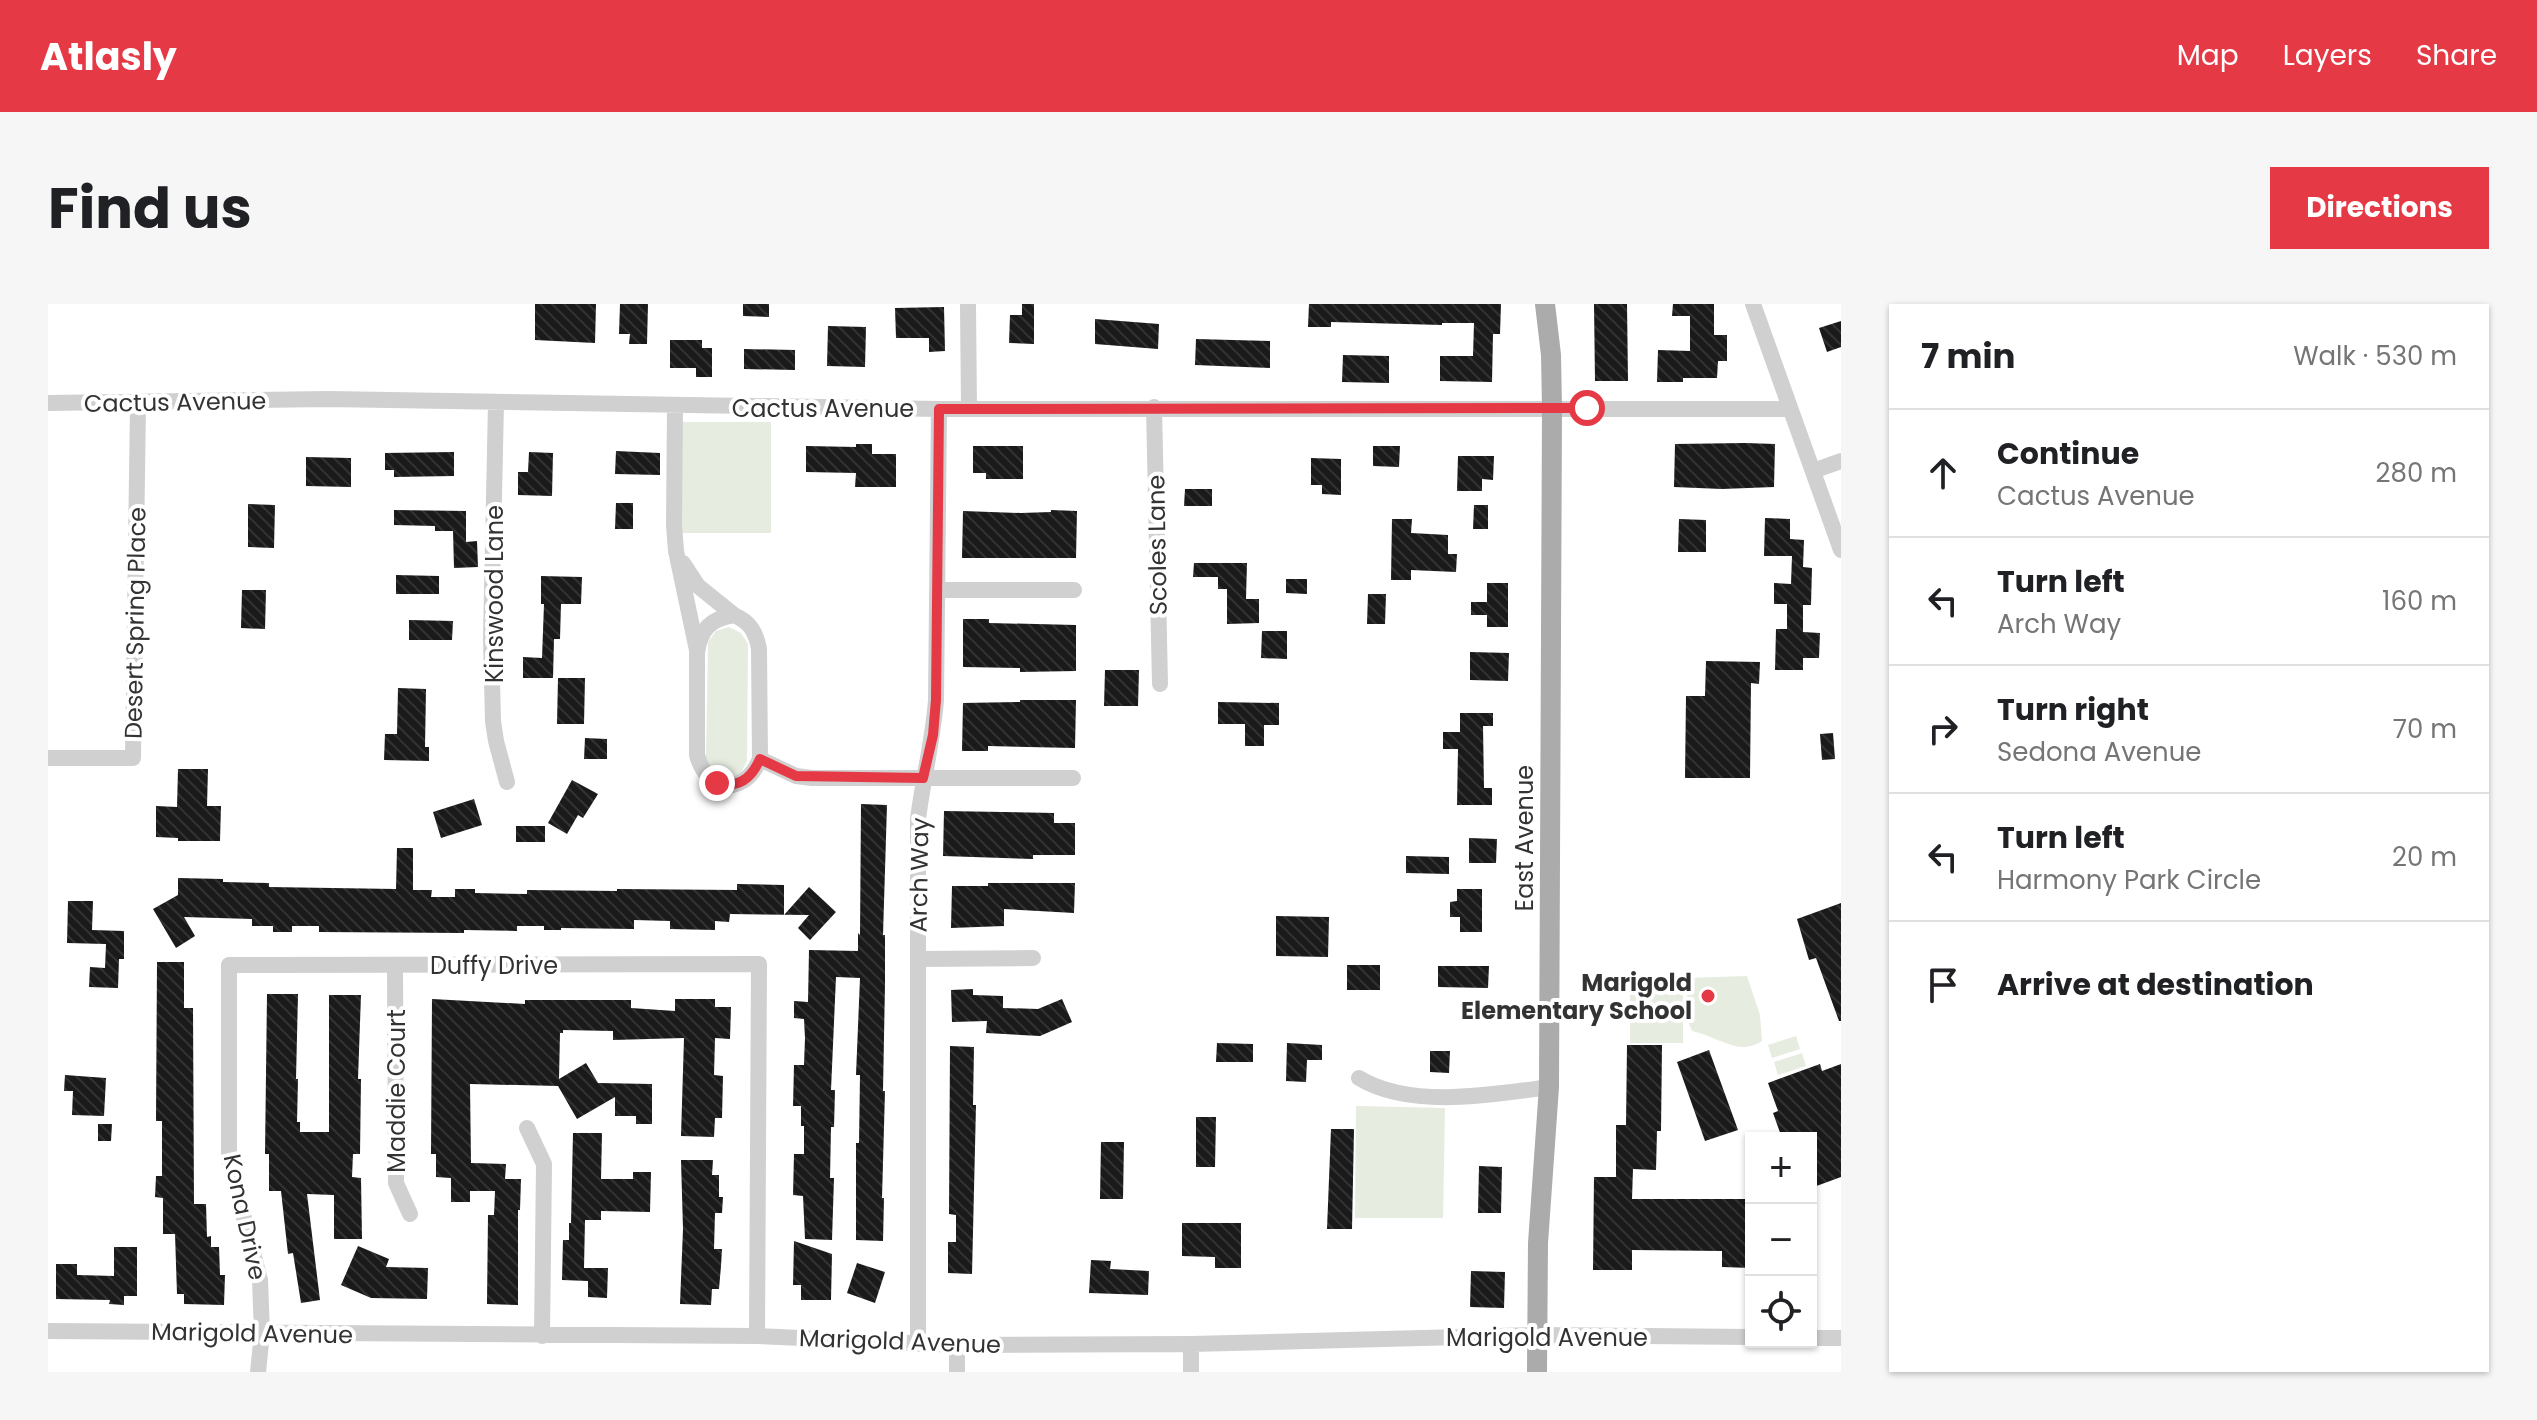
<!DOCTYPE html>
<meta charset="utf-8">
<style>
body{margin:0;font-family:Poppins,sans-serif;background:#f6f6f6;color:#202124}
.controls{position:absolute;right:24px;bottom:24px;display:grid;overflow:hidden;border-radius:0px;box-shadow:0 2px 6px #0004}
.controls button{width:72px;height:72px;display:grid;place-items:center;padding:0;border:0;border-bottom:2px solid #e0e0e0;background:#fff;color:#202124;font:40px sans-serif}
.stop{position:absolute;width:24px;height:24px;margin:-18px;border:6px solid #e63946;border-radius:50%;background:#fff}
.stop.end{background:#e63946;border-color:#fff;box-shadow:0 2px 8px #0008}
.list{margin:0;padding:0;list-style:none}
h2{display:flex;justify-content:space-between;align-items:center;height:104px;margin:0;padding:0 32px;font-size:34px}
h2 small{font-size:26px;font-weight:400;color:#757577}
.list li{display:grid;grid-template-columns:52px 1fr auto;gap:24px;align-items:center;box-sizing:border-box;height:128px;padding:0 32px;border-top:2px solid #e0e0e0}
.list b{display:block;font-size:30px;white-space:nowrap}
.list p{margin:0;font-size:26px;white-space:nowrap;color:#757577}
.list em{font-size:26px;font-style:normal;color:#757577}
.icon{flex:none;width:44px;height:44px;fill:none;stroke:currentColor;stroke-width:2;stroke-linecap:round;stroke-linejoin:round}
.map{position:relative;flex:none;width:1793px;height:1068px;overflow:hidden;border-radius:0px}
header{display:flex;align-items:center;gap:48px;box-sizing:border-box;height:112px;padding:0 40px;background:#e63946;color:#fff}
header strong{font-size:38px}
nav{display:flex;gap:44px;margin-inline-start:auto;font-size:28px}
.intro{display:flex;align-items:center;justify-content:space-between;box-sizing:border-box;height:192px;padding:0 48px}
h1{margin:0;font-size:56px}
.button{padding:20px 36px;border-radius:0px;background:#e63946;color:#fff;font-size:28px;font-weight:700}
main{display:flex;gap:48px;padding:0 48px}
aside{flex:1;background:#fff;border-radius:0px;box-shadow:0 2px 6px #0004}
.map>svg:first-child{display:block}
</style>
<header>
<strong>Atlasly</strong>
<nav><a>Map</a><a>Layers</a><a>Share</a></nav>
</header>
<div class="intro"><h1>Find us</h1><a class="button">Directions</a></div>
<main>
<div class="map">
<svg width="1793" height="1068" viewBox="0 0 1793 1068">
<defs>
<pattern id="building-back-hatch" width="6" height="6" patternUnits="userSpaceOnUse" patternTransform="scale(2)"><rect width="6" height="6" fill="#1a1a1a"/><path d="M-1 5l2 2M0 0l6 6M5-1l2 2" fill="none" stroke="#333"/></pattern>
</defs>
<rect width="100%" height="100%" fill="#fff"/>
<path fill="#e6ecdf" d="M633 118H723V229H633Z
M681 323 693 329 700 340 699 457 693 469 681 475 663 467 658 454 660 338 668 327Z
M1699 672 1712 711 1714 737C1691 753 1669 732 1644 727L1639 715V674Z
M1582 678H1635V707L1582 708Z
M1582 710H1635V739H1582Z
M1748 732 1752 745 1724 754 1720 741Z
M1754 749 1758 762 1730 771 1726 758Z
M1308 802 1397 804 1395 914H1307Z"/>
<path fill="url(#building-back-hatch)" d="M487 0H548L547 39 487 36Z
M572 0H600L599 40H581L582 30H571Z
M695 0H721V13L695 12Z
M974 0H986V40L961 39 962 11H974Z
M1261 0H1453L1452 30H1445L1444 78 1392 77V52H1425L1426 19H1394V21L1283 18V23H1260Z
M1546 0H1579L1580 77H1547Z
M1625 0H1666V31H1679V57H1670L1669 74H1635V78H1609L1610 46 1642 47V12H1624Z
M896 3 897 47 881 48V34H848L847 4Z
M1047 15 1111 20 1110 45 1047 40Z
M1793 17V43L1779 48 1771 24Z
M780 22 818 23 817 63 779 62Z
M1148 35 1222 37V64L1147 61Z
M622 36H654V44H664V73H648V64H622Z
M696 45 747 46V66L696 65Z
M1295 51 1341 52V79L1294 78Z
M1697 139 1727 140 1726 183 1674 185 1626 183 1627 140Z
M808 140H824V150H848V183H807L808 169 758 168V142L808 143Z
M925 142H975V175H938V169H925Z
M1325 142H1352L1351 163 1325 162Z
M568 147 612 149V171L567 170Z
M406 148V172L346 173V166H337V149Z
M481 148 505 149 504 192 470 191V168H480Z
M1410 152H1446L1445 176 1434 175V187H1409Z
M258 153 303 154V183L258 182Z
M1263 154 1293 155V191L1274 190V181H1263Z
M1137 185H1164V202H1136Z
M568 199H585V225H567Z
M200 200 227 201 226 244 200 243Z
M1426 201H1440V225H1425Z
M346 206 418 207V238L429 237 430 263 406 264 405 227H387V222L346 221Z
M1003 206 1029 207 1028 254H914L915 207 973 209 1003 208Z
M1717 214 1742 215V235L1756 236 1755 263 1764 264 1763 301H1755V328L1772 329 1771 354H1755V366H1727L1728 325H1739V300H1726V279L1743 280 1744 252H1716Z
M1344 215H1364L1363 229 1400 231V250H1409L1408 268 1363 266V276H1343Z
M1631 215 1658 216V248H1630Z
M1146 259H1199L1198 295H1211V319L1179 320V285H1170V273H1145Z
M348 271 391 272V290H348Z
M493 272 534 273 533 300H513L512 335H506L505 374H475V353L494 354 496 300H493Z
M1238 275H1259V290L1238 289Z
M1439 279H1460V323H1439V311H1423V298H1439Z
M194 286H218L217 325 193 324Z
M1320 290H1338L1337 320H1319Z
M915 315H941V319L1028 321V367L972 368V364L915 363Z
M361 316 405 317 404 336H361Z
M1214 327H1239V355L1213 354Z
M1422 348 1461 349 1460 377 1422 376Z
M1658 357 1712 358 1711 380 1703 379 1702 474H1637L1638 392H1657Z
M1057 366H1091L1090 402H1056Z
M510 374H537L536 420H509Z
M350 384 378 385 377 443H381V457L336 456 337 430H349Z
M972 396H1028L1027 444 940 442V447H914L915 399 972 398Z
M1170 398 1231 399V421H1216V442H1197V420H1170Z
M1412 409H1445V422H1435L1436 484H1444V501H1409L1410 445H1395V428H1412Z
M1785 429 1787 455 1774 456 1772 430Z
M537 434 559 435V455H536Z
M130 465H160L159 502H173L172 537H130V534L108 533V502L129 503Z
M524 476 550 490 535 514 530 511 519 530 500 519Z
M426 495 434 521 393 534 385 508Z
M813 500 839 501 835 631H837V680L835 787H837L834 894H836L835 937 808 936V839H811L812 771H808L812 674 788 673 783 786H787L786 823H783L782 874H786L784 936 757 935 755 892 745 891 746 850H756V822H753V802H745L746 761H756L757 734 756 715 746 714V697L760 698 761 646 810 647V629L812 631Z
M896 507 1006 509V519H1027V551H985V555L895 552Z
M468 522H497V538H468Z
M1421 534 1449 535 1448 559H1421Z
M349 544H365V586H384L383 593H407V585H427V589L479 590V586L569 587V585L689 586V580L736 581V611L761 583 788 608 762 636 750 624 761 611 682 610 681 618 667 617V626L622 625V617L586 616V625L513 624V626H496V622H469V627L416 626V629L271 628V622H244V628H225V622H204V615L136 613 147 632 128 644 105 605 130 591V574L175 575V578L221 579V583L348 585Z
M1358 552 1401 553V570L1358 569Z
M940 579H1027L1026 609 956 605V622L903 624 904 582H940Z
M1409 585H1434V628H1412V613H1402V598L1409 597Z
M20 597H45L44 626 76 627V655H71L70 684 41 683 42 663 57 664 58 640 19 639Z
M1793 599V717H1791L1768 654 1761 656 1749 615Z
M1228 612 1281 613 1280 653 1228 652Z
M109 658H136V704H145L146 900H158L159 933 163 932V943H171L172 971H177L176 1001 136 1000V990H129L127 930H115V894L107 893 108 872H114V817H108Z
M1299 661H1332V686H1299Z
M1390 662H1441L1440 684 1390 683Z
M925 685V691L955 692V704L990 705 1014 695 1024 718 992 732 938 729 939 717 904 718 903 686Z
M219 690H250L248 775H250L249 818H252V828H281V691H313L310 775H313L312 850H305L304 873 313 874 314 935H286V891L259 890 272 996 253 999 245 949 240 950 233 887H221V850H217Z
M384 695 477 700V696H583V704L627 707V695H667V703H683L682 735 667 734 666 771 675 772 674 814H667L666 833 633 832 636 734 565 736V727L515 726V729H512L511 775 538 759 550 779 604 780V820H588V812H567V793L529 815 510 782 422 780 423 859 458 860 457 875H473L472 906H470V1001L439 1000 440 911H446L447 887H422V898H403V874L388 873V850H383Z
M1169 739 1205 740V758H1168Z
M1239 739 1274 741V756H1259L1258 778 1238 777Z
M1579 741H1614L1613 827H1609L1608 866 1585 865 1584 895H1703V964L1674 963V947L1584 946V966H1545L1546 873H1568V821H1578Z
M902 742 926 743 925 801H928L924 970 900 969V938H908V911L901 910Z
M1661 746 1690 826 1657 837 1629 758Z
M1382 747H1402L1401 769 1382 768Z
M1772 760 1774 767 1793 760V873L1763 884V834H1734L1725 809 1730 807 1720 779Z
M17 771 58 774 56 812 24 811 25 787H16Z
M1148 813H1168L1167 863H1148Z
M50 820H64L63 837H50Z
M1283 825H1306L1304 925H1279Z
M525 829H554L553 875H585V868H603L602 908 553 907V916H537L536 964H560L559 994 540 993V977L514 976 515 936H521V919H523Z
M1053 838H1076L1075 895H1052Z
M633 856H665L664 871H671V893H675L674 909H667L666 945H674L673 962 671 985H664L663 1001 632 1000 635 925Z
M1431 862 1454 863 1453 909H1430Z
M1134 919H1193V964H1167V953L1134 952Z
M746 937 784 950 783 996H753V981H745Z
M310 942 341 955 338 963 380 964 379 995 323 994 293 981Z
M66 943H89V992H76V1001L61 1000 62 996 8 995V960H29V971L66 972Z
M1043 956 1063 957 1062 965 1101 967 1100 991 1041 989Z
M809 959 837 968 827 999 799 989Z
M1423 967 1457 968 1456 1004 1422 1003Z"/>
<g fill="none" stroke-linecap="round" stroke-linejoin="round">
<path stroke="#d0d0d0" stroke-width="16" d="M920 0 921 104
M1705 0 1793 246
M0 99 281 95 891 105H1742
M448 99 443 334 445 417 448 437 459 478
M627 102 626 221 628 247 649 346
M1106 103 1112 380
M1765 167 1793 157
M635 259 650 282 686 311
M889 286H1026
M686 311C702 318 708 328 711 345L712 455C705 471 697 479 680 482 662 477 654 469 649 451V348C653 325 662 315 686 311Z
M0 454H85L90 100
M712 455 748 472 764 474H1025
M870 655 985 654
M347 661 348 879 362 910
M1311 774C1362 805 1443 791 1501 783
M479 824 496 860 494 1032
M0 1027 709 1032 909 1041 1143 1040 1489 1031 1703 1033
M1763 1034H1793
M870 1040V515C875 475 885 436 888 396L891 105
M909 1041V1068
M210 1068 214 1029 212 976 181 856V661L711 660 709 1032
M1143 1068V1040"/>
<path stroke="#ababab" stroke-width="20" d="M1489 1068 1490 939 1501 783 1504 104 1503 51 1497 0"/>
</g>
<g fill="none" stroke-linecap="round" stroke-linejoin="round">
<path stroke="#e63946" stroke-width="10" d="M669 479C691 484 703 475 712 455L748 472 875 474 885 431 888 396 891 105 1539 104"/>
</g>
<circle fill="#e63946" stroke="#fff" stroke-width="3" cx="1660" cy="692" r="8"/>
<g text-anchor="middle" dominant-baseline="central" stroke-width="8" stroke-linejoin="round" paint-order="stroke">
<g font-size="24" fill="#333" stroke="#fff">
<text transform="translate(127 98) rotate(-1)">Cactus Avenue</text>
<text x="775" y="104">Cactus Avenue</text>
<text transform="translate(1109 241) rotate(-91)">Scoles Lane</text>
<text transform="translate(446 290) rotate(-90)">Kinswood Lane</text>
<text transform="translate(87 319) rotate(-89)">Desert Spring Place</text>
<text transform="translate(1476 534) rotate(-90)">East Avenue</text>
<text transform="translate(871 571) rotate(-89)">Arch Way</text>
<text x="446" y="661">Duffy Drive</text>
<text transform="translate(348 787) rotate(-90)">Maddie Court</text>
<text transform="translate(197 913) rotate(78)">Kona Drive</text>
<text transform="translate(204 1029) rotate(1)">Marigold Avenue</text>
<text x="1499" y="1033">Marigold Avenue</text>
<text transform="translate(852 1037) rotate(2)">Marigold Avenue</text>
</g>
<g font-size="24" font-weight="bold" fill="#333" stroke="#fff" text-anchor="end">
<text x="1644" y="678">Marigold<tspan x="1644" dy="28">Elementary School</tspan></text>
</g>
</g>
</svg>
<div class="controls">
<button>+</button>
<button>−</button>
<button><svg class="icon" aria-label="locate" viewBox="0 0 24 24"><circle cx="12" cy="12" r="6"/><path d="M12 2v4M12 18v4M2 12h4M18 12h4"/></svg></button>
</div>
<div class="stop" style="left:1539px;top:104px"></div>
<div class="stop end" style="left:669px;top:479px"></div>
</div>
<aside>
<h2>7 min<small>Walk · 530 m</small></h2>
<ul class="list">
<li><svg class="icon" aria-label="ahead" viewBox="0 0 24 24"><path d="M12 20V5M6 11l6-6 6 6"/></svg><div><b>Continue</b><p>Cactus Avenue</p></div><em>280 m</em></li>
<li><svg class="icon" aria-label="left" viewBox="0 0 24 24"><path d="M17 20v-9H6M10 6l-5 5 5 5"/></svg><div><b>Turn left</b><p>Arch Way</p></div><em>160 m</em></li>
<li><svg class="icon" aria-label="right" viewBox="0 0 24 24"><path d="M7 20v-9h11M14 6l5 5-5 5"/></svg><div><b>Turn right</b><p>Sedona Avenue</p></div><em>70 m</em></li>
<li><svg class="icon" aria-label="left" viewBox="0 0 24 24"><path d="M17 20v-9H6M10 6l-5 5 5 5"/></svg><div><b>Turn left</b><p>Harmony Park Circle</p></div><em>20 m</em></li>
<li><svg class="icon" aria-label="arrive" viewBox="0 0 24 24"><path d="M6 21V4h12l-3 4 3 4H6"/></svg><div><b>Arrive at destination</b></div></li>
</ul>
</aside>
</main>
